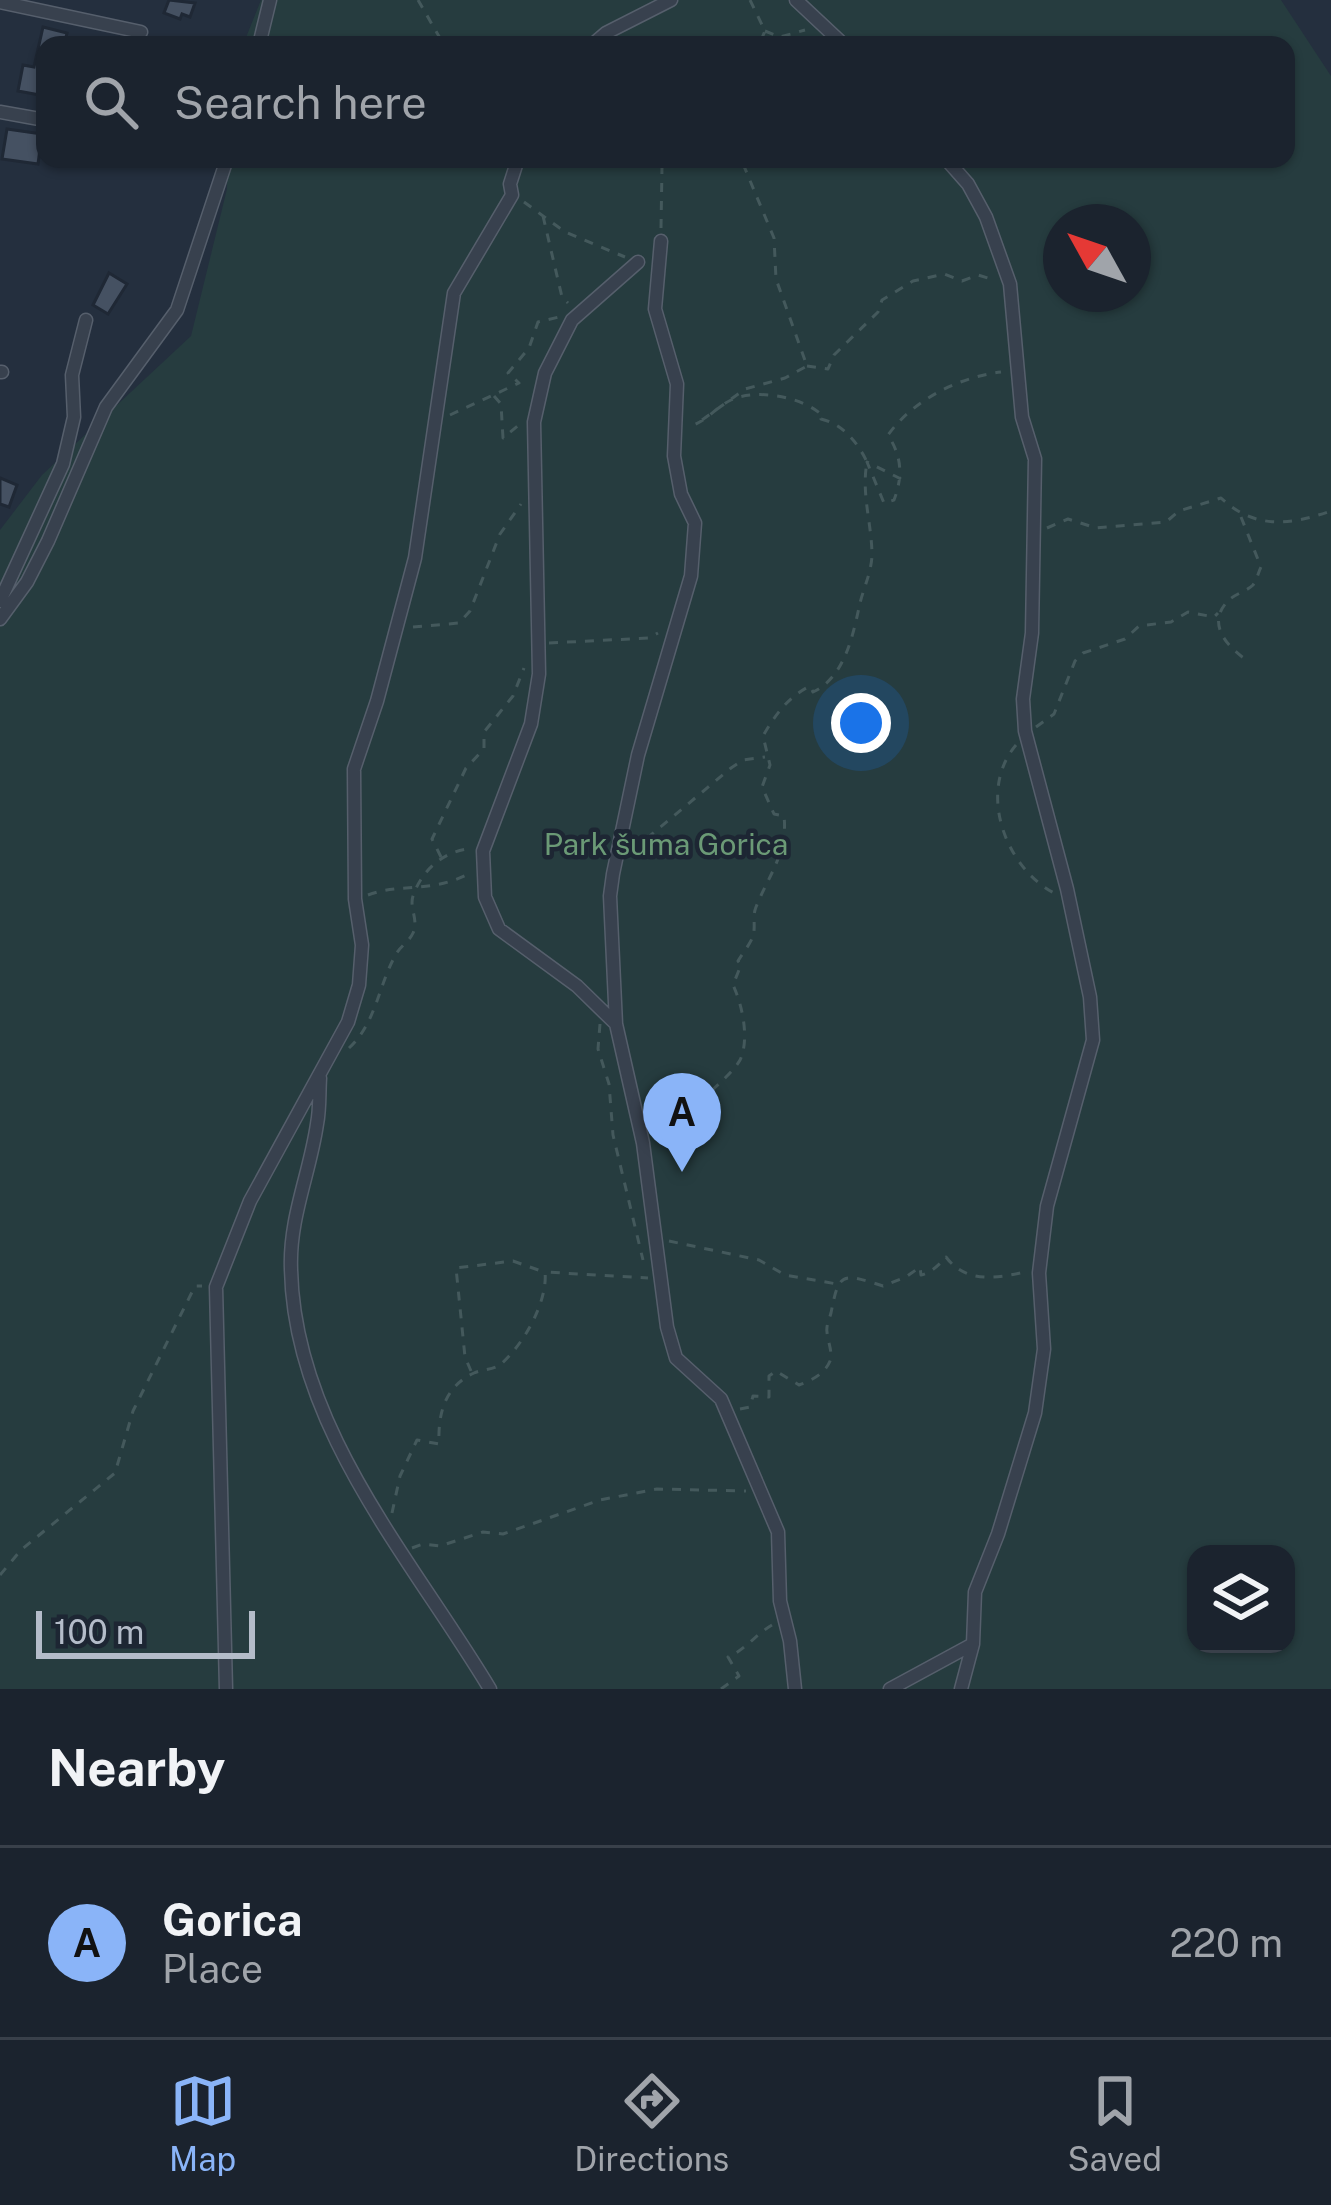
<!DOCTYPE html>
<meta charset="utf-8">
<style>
body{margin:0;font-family:"Public Sans",sans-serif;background:#242b36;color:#f1f3f6}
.controls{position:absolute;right:36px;bottom:36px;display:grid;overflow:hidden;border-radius:24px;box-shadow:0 3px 9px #0004}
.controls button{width:108px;height:108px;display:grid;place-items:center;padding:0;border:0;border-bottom:3px solid #39404a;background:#1b232e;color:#f1f3f6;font:60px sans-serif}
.compass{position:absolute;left:1043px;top:204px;width:108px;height:108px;border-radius:50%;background:#1b232e;box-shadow:0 3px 9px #0004;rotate:310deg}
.scale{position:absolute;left:36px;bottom:30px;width:219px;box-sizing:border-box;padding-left:12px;border:6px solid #b4bcc9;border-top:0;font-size:33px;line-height:42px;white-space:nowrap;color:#b4bcc9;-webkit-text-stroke:9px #1d2633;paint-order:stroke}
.you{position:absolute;left:861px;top:723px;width:42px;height:42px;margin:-30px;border:9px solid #fff;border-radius:50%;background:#1a73e8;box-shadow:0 0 0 18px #1a73e833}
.badge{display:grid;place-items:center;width:78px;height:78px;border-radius:50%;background:#8ab4f8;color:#111;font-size:39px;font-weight:700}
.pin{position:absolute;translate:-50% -99px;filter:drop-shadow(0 3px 6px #0008)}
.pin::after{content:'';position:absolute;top:63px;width:42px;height:36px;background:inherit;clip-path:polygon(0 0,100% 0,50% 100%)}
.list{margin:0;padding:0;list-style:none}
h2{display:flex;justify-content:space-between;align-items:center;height:156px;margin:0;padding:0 48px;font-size:51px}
h2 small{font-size:39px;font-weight:400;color:#a0a4aa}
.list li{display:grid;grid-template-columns:78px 1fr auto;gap:36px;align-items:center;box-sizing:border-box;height:192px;padding:0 48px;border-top:3px solid #39404a}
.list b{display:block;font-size:45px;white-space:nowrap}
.list p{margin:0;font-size:39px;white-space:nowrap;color:#a0a4aa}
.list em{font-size:39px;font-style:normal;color:#a0a4aa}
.icon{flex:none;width:66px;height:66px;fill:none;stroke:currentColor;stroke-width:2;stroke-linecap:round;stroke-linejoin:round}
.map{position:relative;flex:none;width:1331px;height:1689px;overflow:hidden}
.search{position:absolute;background:#1b232e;box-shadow:0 3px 9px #0004;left:36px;right:36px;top:36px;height:132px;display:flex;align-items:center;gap:30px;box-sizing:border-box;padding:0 42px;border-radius:24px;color:#a0a4aa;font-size:45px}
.sheet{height:348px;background:#1b232e}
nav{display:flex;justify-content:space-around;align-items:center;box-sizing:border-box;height:168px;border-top:3px solid #39404a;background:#1b232e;font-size:33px;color:#a0a4aa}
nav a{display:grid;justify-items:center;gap:6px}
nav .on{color:#8ab4f8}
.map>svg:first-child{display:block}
</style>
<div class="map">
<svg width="1331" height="1689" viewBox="0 0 1331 1689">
<rect width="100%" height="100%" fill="#242f3e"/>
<path fill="#263c3f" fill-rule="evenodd" d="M261 0H1281L1331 76V1689H0V530L42 475 191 336 227 189 228 159H1286V45H243ZM1061 222H1133V294H1061ZM1196 1554H1286V1644H1196Z"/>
<path fill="#455162" stroke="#1f2835" stroke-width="3" d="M169 0 195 3 190 17 182 14 180 19 164 13Z
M43 27 67 33 64 45H45V96L18 91 23 65 34 67Z
M7 129 42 134 38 164 2 159Z
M109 273 127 284 108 314 93 305Z
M0 478 17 485 9 507 0 504Z"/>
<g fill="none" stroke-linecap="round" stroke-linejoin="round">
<g stroke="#565f6c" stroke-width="15">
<path id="street" d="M796 0 844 45
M0 2 141 32
M259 45 270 0
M592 45 606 33 671 0
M0 112 45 120
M946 159 968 184 986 217 1010 284 1022 417 1035 459 1032 633 1023 699 1025 731 1067 889 1090 997 1093 1040 1047 1206 1039 1273 1044 1349 1035 1413 998 1534 975 1592 973 1644 961 1689
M661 241 655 309 677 384 674 456 681 494 695 523 691 576 638 755 613 874 610 896 616 1024 643 1143 667 1327 676 1358 721 1399 778 1532 780 1601 790 1641 795 1689
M0 372H2
M0 601 63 464 74 417 72 375 86 320
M0 619 27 582 48 541 106 407 177 310 227 159
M615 1023 577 986 499 929 485 897 483 851 531 724 539 674 534 422 545 373 572 320 638 262
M320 1078C319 1093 320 1109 317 1124 310 1173 289 1218 291 1269 294 1428 412 1559 490 1689
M226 1689 216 1287 250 1201 348 1022 359 985 362 945 355 899 354 769 377 701 415 558 454 293 512 195 510 184 518 159
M890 1689 973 1644"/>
</g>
<path stroke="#44595c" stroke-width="3" stroke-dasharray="9 9" stroke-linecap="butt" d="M418 0 444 45
M750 0 765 31 759 45
M765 31 780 37 805 30
M524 202 565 232 625 257
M543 216 562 297 568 303
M661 228 662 167 668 159
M807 366 828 369 834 355 878 312 882 300 913 281 944 274 962 281 978 275 991 279
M494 396 501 404 503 438 520 424
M450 415 519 383 508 373 529 348 538 322 559 317
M702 420 745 389 785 378 807 366 776 279 774 238 741 159
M901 479 867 462 884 503 894 500C903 476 902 457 888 435 913 400 959 377 1001 372
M1241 517 1261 567C1258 573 1257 580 1253 585 1247 591 1235 594 1229 600 1205 623 1227 647 1248 661
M1047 528 1068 519 1096 528 1166 522 1179 511 1221 498C1255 530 1290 525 1331 511
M413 627 459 623 470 611 500 534 521 504
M549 643 649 638 658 633
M1036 727 1054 714 1075 661 1083 653 1125 639 1139 626 1171 622 1188 612 1214 617 1218 613
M1016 745C977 791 1005 867 1054 893
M633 850 731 768 743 760 765 757
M441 857 432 839 466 768 484 749V732L513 696 524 668
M368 895C400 883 432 893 468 874
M600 1024 598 1049 609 1084 613 1135 643 1260
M349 1048C376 1023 378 987 395 956 399 947 409 942 413 933 419 920 409 908 413 896 421 872 441 853 467 849
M655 1135C674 1122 730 1079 740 1060 750 1039 742 1004 733 985L741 965 738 961C742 954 751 943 753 936 756 925 752 917 756 907 769 875 788 852 784 816L774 814 762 787 770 765 763 736C775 715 788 697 810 686L813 692C845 677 853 635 860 603 864 587 871 573 872 556 872 524 861 494 867 462 857 441 842 424 821 419L823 416C804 397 757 388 731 400 716 407 708 420 691 426
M669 1241 759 1260 785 1275 837 1284
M471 1371 465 1357 456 1268 513 1261 544 1272
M740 1409 750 1407 753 1396 769 1397V1376L776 1371 799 1385C810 1381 825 1374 830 1361 833 1352 828 1343 827 1332 826 1326 829 1320 831 1313 839 1271 842 1273 883 1286L906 1277 920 1267 921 1275C931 1273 940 1264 946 1257 966 1284 997 1278 1025 1272
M392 1513 400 1476 417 1440 439 1444C438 1414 444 1387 474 1373 483 1369 493 1370 501 1364 523 1345 548 1302 545 1272L648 1278
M412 1548 423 1544 440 1546 483 1532 503 1534 600 1500 657 1489 746 1491
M0 1575 21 1550 115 1473 133 1411 195 1286H202
M721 1689 739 1676 728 1657C745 1650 755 1635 772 1625"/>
<use href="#street" stroke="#38414e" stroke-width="12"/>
</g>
<g text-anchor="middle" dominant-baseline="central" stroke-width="9" stroke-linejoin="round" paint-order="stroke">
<g font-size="30" fill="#6b9a76" stroke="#1d2633">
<text x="666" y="844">Park šuma Gorica</text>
</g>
</g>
</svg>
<div class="controls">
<button><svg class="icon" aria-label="layers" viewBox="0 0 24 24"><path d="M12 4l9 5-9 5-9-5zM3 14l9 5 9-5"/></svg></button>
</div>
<svg class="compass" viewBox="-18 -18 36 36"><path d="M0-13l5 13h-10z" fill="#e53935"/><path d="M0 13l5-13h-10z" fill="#a0a4aa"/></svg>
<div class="scale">100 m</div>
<div class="you"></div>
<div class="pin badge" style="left:682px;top:1172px">A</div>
<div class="search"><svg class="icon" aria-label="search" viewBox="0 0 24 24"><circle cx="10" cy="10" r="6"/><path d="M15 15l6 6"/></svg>Search here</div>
</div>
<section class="sheet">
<h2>Nearby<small></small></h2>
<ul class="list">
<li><span class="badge">A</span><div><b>Gorica</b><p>Place</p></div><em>220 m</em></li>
</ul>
</section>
<nav>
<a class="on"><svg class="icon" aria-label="map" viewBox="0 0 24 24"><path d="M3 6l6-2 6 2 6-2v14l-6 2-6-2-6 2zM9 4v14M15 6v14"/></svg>Map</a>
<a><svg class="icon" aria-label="directions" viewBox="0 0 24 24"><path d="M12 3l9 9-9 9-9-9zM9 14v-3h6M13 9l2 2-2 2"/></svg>Directions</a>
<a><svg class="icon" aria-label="saved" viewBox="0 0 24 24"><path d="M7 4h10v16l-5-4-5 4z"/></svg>Saved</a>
</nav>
